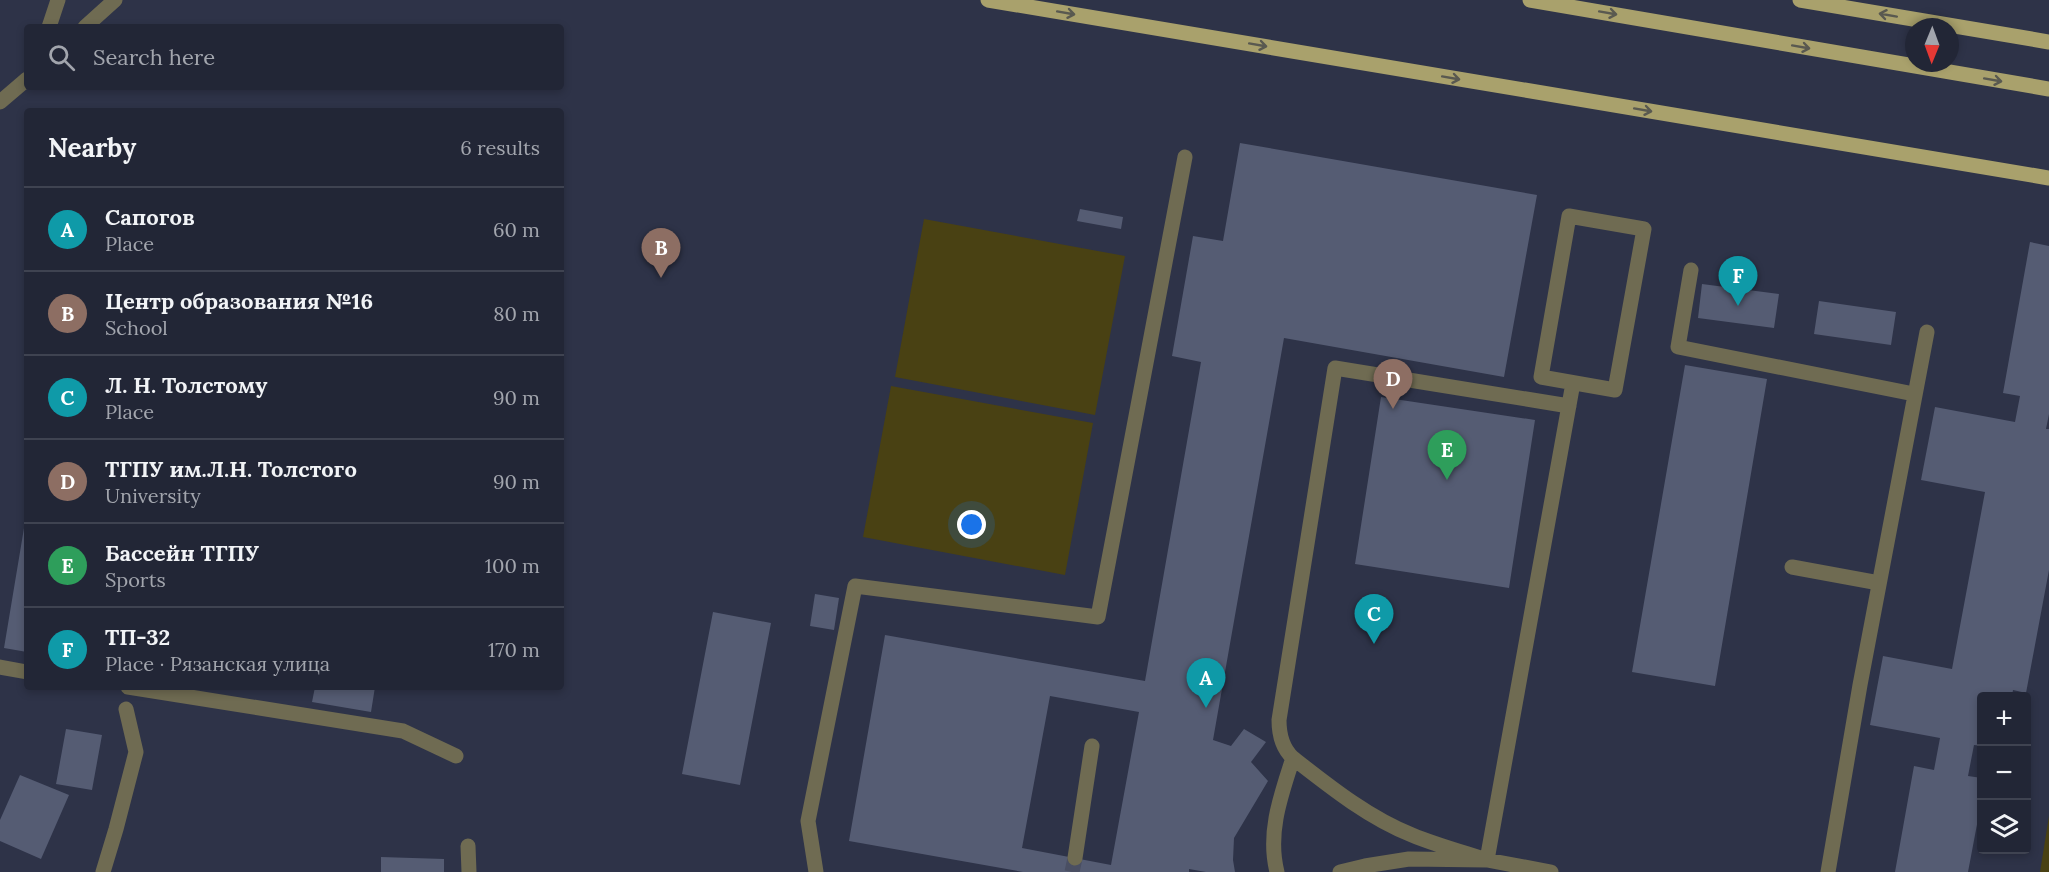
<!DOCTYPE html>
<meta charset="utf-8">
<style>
body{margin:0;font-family:Lora,serif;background:#2a2e3e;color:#f1f3f6}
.controls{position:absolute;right:18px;bottom:18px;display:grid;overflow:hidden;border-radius:6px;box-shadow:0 3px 9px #0003}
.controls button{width:54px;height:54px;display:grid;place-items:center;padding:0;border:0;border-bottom:2px solid #3f4351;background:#222636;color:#f1f3f6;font:30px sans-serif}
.compass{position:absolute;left:1905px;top:18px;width:54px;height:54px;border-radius:50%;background:#222636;box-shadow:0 3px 9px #0003;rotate:181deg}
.you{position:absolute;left:972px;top:525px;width:21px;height:21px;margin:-15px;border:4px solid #fff;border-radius:50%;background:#1a73e8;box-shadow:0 0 0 9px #1a73e833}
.badge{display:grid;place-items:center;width:39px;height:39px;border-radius:50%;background:#cdb938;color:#fff;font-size:20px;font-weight:700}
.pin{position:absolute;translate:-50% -50px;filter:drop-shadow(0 2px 3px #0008)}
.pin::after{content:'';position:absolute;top:32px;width:21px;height:18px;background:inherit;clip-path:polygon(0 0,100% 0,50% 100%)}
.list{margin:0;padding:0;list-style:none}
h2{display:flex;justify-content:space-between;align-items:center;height:78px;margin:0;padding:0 24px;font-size:26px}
h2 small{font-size:20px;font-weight:400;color:#a2a5ad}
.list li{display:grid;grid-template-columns:39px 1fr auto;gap:18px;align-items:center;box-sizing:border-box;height:84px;padding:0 24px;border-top:2px solid #3f4351}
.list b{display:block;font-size:22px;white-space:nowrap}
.list p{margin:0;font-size:20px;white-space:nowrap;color:#a2a5ad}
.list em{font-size:20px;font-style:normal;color:#a2a5ad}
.icon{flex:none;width:33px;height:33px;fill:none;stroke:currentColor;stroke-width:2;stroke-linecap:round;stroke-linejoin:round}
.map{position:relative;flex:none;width:2049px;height:872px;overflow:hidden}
.search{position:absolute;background:#222636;box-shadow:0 3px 9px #0003;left:24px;top:24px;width:540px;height:66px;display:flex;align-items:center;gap:15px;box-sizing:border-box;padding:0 21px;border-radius:6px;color:#a2a5ad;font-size:22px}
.panel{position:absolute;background:#222636;box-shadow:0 3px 9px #0003;left:24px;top:108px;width:540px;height:582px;border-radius:6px}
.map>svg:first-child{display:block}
</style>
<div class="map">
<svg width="2049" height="872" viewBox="0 0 2049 872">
<rect width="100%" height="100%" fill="#2e3348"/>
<path fill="#494113" d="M924 219 1125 256 1095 415 895 377Z
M891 386 1093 423 1065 575 863 537Z
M2049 816V872H2040Z"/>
<path fill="#555c73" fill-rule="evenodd" d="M1240 143 1537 195 1504 377 1284 338 1213 740 1231 746 1244 729 1266 742 1251 762 1268 781 1234 838 1233 860 1235 872H1206L1189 869V872H1023L849 841 885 635 1145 681 1201 362 1172 356 1193 236 1223 241ZM1050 696 1139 712 1111 865 1022 848Z
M1080 209 1123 217 1121 229 1077 221Z
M2030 242 2049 246V414L2046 429H2049V570L2026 693 2013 690 2012 696H1982V746L1974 745 1968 776 1982 778V798L1968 872H1895L1914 766 1934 770 1940 738 1870 725 1883 656 1952 669 1985 492 1921 480 1935 407 2015 422 2020 396 2003 393Z
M1702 284 1779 294 1774 328 1698 318Z
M1819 301 1896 312 1891 345 1814 334Z
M1685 365 1767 379 1715 686 1632 672Z
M1381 397 1535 420 1509 588 1355 564Z
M26 516H27V652L4 648Z
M815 594 839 598 834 630 810 626Z
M713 612 771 623 740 785 682 774Z
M315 687H375L371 712 312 702Z
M66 729 102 735 92 790 56 784Z
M20 775 69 795 41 859 0 841V820Z
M381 857 444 859V872H381Z"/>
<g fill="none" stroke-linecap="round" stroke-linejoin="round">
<path stroke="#4a4f63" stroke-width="15" stroke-dasharray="15 8" stroke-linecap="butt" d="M1072 872 1075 858"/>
<path stroke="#6f6b52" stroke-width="15" d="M49 27 58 0
M85 27 115 0
M0 102 27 79
M1569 216 1644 229 1615 390 1541 377Z
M1691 270 1678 347 1914 394
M1792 567 1879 583
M0 667 27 672
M128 687 403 731 456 756
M1293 758C1282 748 1279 735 1279 720L1335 368 1569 406
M468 846 469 872
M1075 858 1092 746
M103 872 116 829 136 752 126 709
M816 872 808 821 855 586 1098 617 1185 157
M1277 872C1267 833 1281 795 1293 758 1330 787 1369 818 1412 835 1436 845 1462 852 1487 860L1573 383
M1340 872 1365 866 1409 859 1487 860 1551 872
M1828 872 1860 685 1927 332"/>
<path stroke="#a9a16c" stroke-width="15" d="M988 0 2049 178
M1530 0 2049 89
M1800 0 2049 42"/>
</g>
<defs><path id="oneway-shaft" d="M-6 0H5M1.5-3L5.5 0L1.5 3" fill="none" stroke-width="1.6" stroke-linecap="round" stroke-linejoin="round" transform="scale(1.5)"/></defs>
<g stroke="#595950">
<use href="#oneway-shaft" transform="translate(1066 13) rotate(10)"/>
<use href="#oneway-shaft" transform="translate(1608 13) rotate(10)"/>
<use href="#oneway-shaft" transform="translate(1888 15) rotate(-170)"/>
<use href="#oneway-shaft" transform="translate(1258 45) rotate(10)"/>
<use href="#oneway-shaft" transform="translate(1801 47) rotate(10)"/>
<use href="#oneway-shaft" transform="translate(1451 78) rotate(10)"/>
<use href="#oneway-shaft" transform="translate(1993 80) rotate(10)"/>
<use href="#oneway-shaft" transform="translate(1643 110) rotate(10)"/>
</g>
</svg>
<div class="controls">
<button>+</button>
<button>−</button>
<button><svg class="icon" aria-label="layers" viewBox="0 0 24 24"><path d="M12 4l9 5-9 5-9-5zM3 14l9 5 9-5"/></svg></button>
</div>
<svg class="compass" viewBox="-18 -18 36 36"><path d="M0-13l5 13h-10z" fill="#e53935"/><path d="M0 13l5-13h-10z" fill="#a2a5ad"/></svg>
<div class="you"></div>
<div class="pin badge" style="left:1206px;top:708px;background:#0f9aa8">A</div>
<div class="pin badge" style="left:661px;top:278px;background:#8d6e63">B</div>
<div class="pin badge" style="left:1374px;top:644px;background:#0f9aa8">C</div>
<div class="pin badge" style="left:1393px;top:409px;background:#8d6e63">D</div>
<div class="pin badge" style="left:1447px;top:480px;background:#2e9e5b">E</div>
<div class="pin badge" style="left:1738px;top:306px;background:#0f9aa8">F</div>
<div class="search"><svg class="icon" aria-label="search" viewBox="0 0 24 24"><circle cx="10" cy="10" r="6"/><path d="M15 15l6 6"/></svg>Search here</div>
<section class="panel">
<h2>Nearby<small>6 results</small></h2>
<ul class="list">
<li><span class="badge" style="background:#0f9aa8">A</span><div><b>Сапогов</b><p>Place</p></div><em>60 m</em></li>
<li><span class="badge" style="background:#8d6e63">B</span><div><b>Центр образования №16</b><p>School</p></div><em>80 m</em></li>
<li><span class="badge" style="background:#0f9aa8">C</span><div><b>Л. Н. Толстому</b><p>Place</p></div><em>90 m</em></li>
<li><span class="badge" style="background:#8d6e63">D</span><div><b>ТГПУ им.Л.Н. Толстого</b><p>University</p></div><em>90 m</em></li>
<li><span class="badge" style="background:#2e9e5b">E</span><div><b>Бассейн ТГПУ</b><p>Sports</p></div><em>100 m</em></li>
<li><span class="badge" style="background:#0f9aa8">F</span><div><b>ТП-32</b><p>Place · Рязанская улица</p></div><em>170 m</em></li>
</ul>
</section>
</div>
